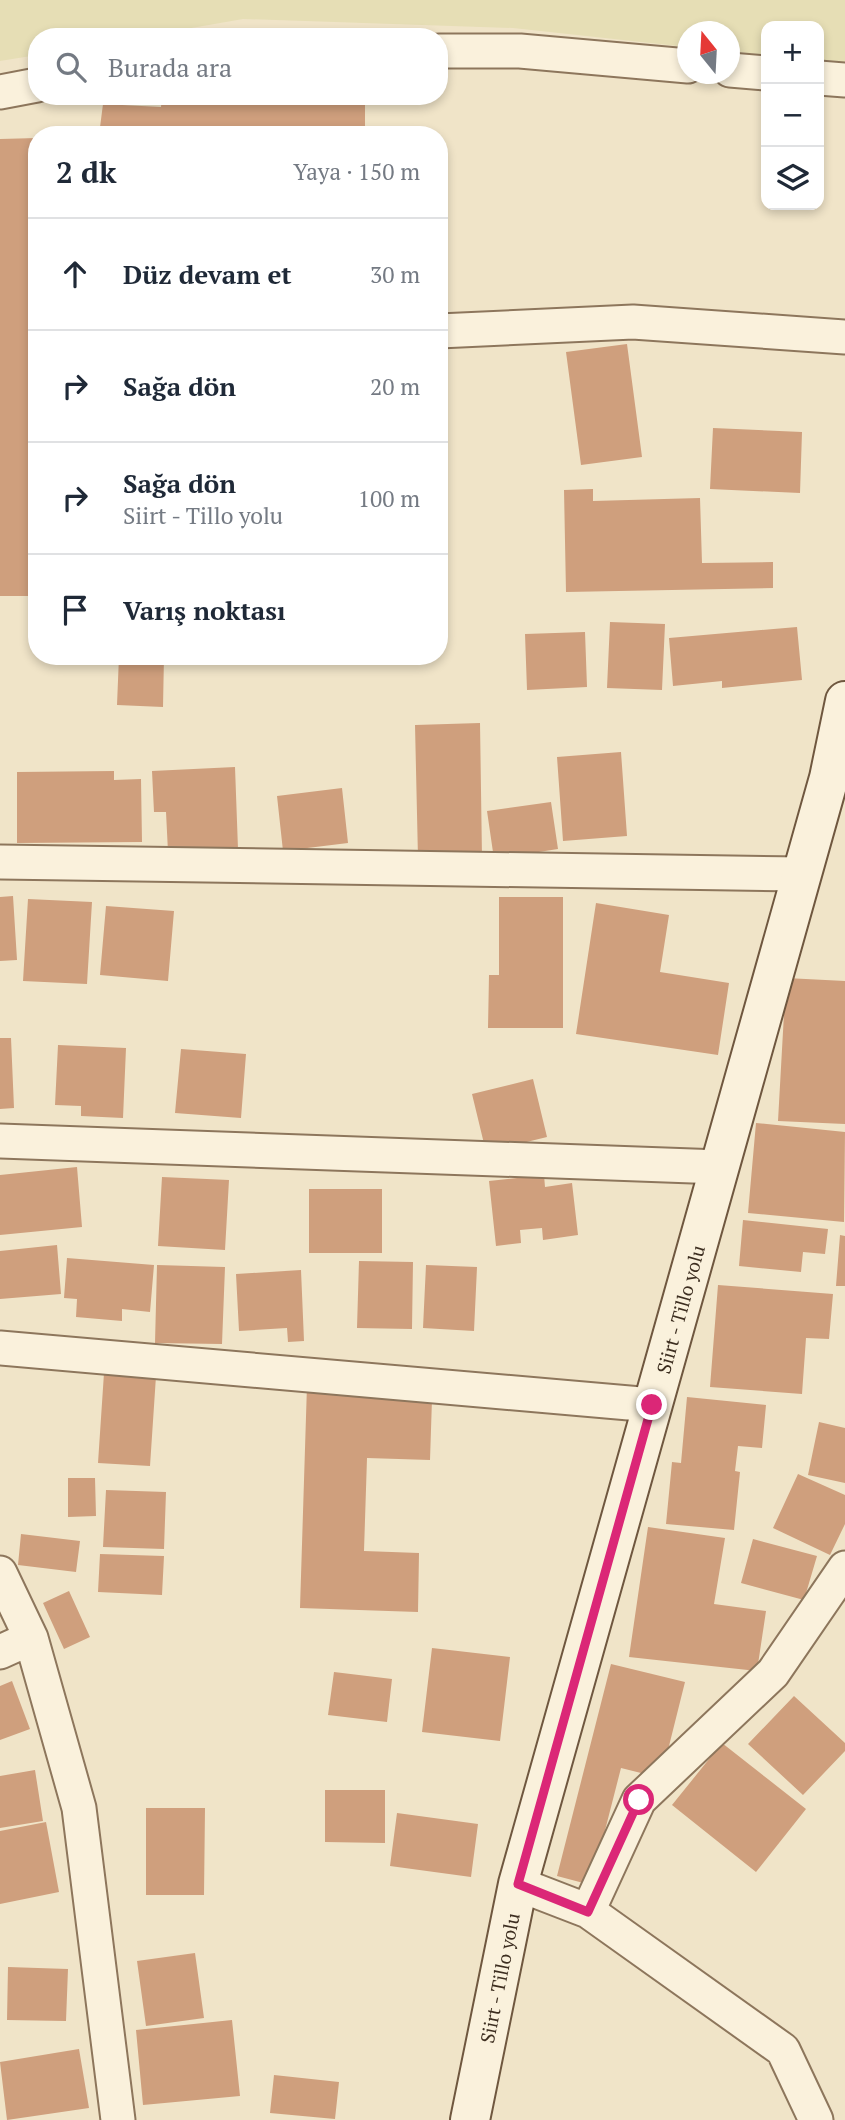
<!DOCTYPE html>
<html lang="tr">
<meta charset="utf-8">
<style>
body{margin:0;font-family:"PT Serif",serif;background:#f6f6f7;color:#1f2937}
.controls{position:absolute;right:21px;top:21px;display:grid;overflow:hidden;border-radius:14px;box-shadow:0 4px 10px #0003}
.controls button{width:63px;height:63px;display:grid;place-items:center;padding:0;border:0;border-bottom:2px solid #e0e1e3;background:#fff;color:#1f2937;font:35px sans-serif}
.compass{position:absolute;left:677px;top:21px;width:63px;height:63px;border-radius:50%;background:#fff;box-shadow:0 4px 10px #0003;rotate:342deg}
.stop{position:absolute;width:21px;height:21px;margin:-16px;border:5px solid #db2777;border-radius:50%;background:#fff}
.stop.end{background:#db2777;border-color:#fff;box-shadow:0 2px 7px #0008}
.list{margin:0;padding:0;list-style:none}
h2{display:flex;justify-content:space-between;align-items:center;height:91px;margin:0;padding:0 28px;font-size:30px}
h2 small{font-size:23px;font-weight:400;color:#747a83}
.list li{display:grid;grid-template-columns:46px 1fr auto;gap:21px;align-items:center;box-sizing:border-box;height:112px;padding:0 28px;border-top:2px solid #e0e1e3}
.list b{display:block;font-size:26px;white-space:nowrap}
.list p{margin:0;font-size:23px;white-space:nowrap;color:#747a83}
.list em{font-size:23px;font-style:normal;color:#747a83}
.icon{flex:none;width:38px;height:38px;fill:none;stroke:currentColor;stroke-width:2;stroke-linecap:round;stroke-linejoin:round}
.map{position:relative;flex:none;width:845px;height:2120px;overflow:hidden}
.search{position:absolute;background:#fff;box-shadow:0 4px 10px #0003;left:28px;top:28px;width:420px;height:77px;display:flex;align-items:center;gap:18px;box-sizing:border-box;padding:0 24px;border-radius:28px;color:#747a83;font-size:26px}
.panel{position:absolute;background:#fff;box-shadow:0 4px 10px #0003;left:28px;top:126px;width:420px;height:539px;border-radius:28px}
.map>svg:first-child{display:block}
</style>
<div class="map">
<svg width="845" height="2120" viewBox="0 0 845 2120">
<rect width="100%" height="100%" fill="#f0e4c8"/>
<path fill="#e6deb5" d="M0 0H845V64L819 61V26H766V55L730 51V32H688L687 47 513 28 243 19 140 37H37V55L0 61Z"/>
<path fill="#cf9f7d" d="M162 96H365V135H99L103 104 161 107Z
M37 138V596H0V139Z
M627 344 642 457 581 465 566 352Z
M713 428 802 432 800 493 710 489Z
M593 489V501L700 498 702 563 773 562V588L566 592 564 490Z
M610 622 665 624 662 690 607 688Z
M797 627 802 680 722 688V681L673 686 669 638Z
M585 632 587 687 527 690 525 634Z
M119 656H164L163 707 117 705Z
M480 723 482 857 418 858 415 725Z
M621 752 627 836 563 841 557 757Z
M235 767 238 849 168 852 166 812H154L152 771Z
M114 771V780L141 779 142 842 17 843V772Z
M342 788 348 843 283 851 277 796Z
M551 802 558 849 494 859 487 811Z
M13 896 17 960 0 961V897Z
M499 897H563V1028H488L489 975H499Z
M28 899 92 902 87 984 23 981Z
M596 903 669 915 660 972 729 983 718 1055 576 1034Z
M106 906 174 911 168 981 100 975Z
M786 978 845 981V1124L778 1121Z
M0 1038H11L14 1108 0 1109Z
M58 1045 126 1048 123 1118 81 1116V1106L55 1105Z
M181 1049 246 1054 241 1118 175 1113Z
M533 1079 547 1137 486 1152 472 1094Z
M756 1123 845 1132 844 1222 748 1213Z
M77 1167 82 1227 0 1235V1175Z
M544 1175 545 1187 572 1183 578 1235 543 1240 542 1228 520 1230 521 1243 496 1246 489 1181Z
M162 1177 229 1180 225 1250 158 1246Z
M309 1189H382V1253H309Z
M743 1220 828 1229 825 1254 803 1252 801 1272 739 1266Z
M840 1235 845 1236V1286H836Z
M57 1245 61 1294 0 1299V1251Z
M67 1258 154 1265 150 1312 122 1309V1321L76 1317 77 1299 64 1298Z
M359 1261 413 1262 412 1329 357 1328Z
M157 1265 225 1267 222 1344 155 1343Z
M426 1265 477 1267 474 1331 423 1328Z
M301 1270 304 1341 288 1342 287 1328 239 1331 236 1274Z
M718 1285 833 1294 829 1339 806 1338 802 1394 710 1387Z
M104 1373 156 1376 150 1466 98 1463Z
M307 1385 369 1387V1397L432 1399 430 1460 367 1458 364 1551 419 1553 418 1612 300 1608Z
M687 1397 766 1405 762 1448 738 1446 735 1471 740 1472 734 1530 666 1524 672 1462 681 1463Z
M819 1422 845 1428V1483L808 1475Z
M798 1474 845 1495V1524L830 1555 773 1528Z
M68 1478H95L96 1516 68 1517Z
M106 1490 166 1492 164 1549 103 1547Z
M648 1527 725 1538 714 1604 766 1611 757 1671 629 1657Z
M21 1534 80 1541 76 1572 18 1565Z
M753 1539 817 1556 804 1600 741 1583Z
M100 1554 164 1556 162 1595 98 1592Z
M69 1591 90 1637 64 1649 43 1603Z
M432 1648 510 1657 500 1741 422 1732Z
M611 1664 685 1682 661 1778 621 1768 591 1885 557 1876Z
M334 1672 392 1679 387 1722 328 1715Z
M12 1681 30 1729 0 1740V1686Z
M794 1696 845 1743V1751L803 1795 748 1744Z
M722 1743 806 1809 756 1872 672 1805Z
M35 1770 43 1821 0 1828V1776Z
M325 1790H385V1843L325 1842Z
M146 1808H205L204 1895H146Z
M397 1813 478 1824 471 1877 390 1866Z
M46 1822 59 1892 0 1904V1831Z
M195 1953 204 2018 146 2026 137 1961Z
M8 1967 68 1969 66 2021 7 2020Z
M232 2020 240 2096 143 2105 136 2030Z
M79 2049 89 2108 7 2120 0 2062Z
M274 2075 339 2082 335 2119 270 2113Z"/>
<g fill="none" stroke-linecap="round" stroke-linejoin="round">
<g stroke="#8d765c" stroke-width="37">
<path id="street" d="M439 51H520L688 66
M730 70 766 73
M819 78 845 80
M0 92 37 85
M439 331 633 322 845 337
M0 862 802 874
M0 1141 720 1167
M0 1348 652 1405
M0 1573 31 1638 79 1808 118 2120
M0 1652 31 1638
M518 1884 588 1911 783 2050 816 2120
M588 1911 639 1800 773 1673 845 1568"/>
</g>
<g stroke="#6f573f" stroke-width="42">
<g id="secondary">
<path id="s1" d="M470 2120 518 1884 829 778 845 701"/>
</g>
</g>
<use href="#street" stroke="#faf1dc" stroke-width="33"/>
<use href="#secondary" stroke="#faf1dc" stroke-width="38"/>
</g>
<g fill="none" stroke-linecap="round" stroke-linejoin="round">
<path stroke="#db2777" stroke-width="9" d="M639 1800 588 1912 518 1884 652 1405"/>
</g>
<g text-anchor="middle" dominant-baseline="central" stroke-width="5" stroke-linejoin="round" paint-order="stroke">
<g font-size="19" fill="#3d2e20" stroke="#f7eed8">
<text stroke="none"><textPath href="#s1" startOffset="838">Siirt - Tillo yolu</textPath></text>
<text stroke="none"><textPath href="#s1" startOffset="145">Siirt - Tillo yolu</textPath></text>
</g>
</g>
</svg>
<div class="controls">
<button>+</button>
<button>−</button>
<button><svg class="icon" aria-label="layers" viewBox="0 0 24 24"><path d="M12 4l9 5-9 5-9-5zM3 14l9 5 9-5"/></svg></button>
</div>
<svg class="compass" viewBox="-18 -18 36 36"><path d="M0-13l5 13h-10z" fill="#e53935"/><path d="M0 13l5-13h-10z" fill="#747a83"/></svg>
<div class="stop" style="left:639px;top:1800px"></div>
<div class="stop end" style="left:652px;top:1405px"></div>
<div class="search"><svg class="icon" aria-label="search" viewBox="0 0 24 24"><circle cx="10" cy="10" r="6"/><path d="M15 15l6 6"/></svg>Burada ara</div>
<section class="panel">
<h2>2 dk<small>Yaya · 150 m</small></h2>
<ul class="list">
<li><svg class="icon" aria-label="ahead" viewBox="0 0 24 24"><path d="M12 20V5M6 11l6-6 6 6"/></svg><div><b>Düz devam et</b></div><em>30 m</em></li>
<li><svg class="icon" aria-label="right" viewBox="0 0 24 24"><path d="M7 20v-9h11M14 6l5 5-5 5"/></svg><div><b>Sağa dön</b></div><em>20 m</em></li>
<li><svg class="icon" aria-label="right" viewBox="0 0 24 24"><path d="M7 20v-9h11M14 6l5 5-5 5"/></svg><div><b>Sağa dön</b><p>Siirt - Tillo yolu</p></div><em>100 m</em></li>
<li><svg class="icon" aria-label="arrive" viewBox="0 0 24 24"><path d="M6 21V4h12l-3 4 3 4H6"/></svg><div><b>Varış noktası</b></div></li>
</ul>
</section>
</div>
